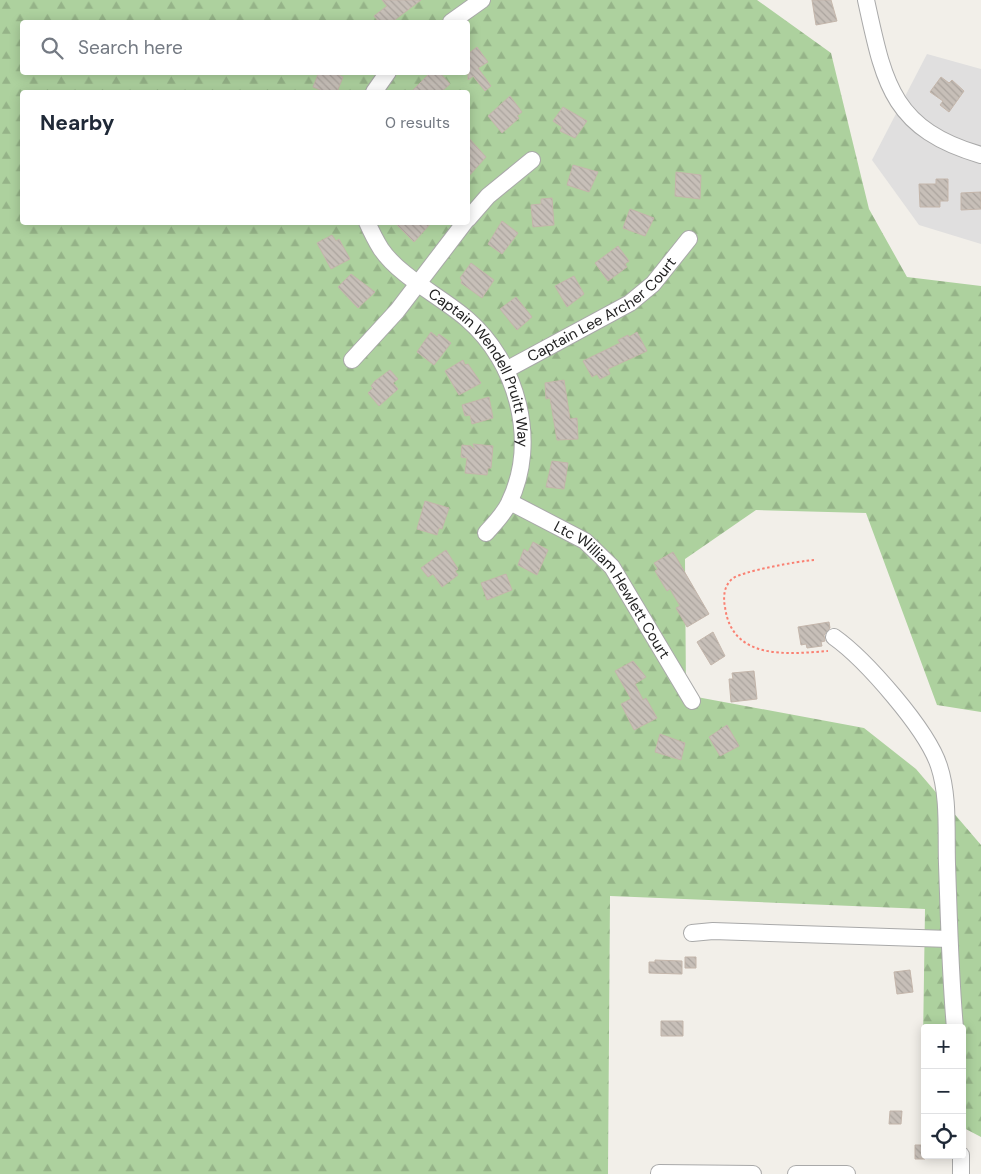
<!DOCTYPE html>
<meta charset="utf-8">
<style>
body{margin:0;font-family:"DM Sans",sans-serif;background:#f6f6f7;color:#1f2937}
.controls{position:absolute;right:15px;bottom:15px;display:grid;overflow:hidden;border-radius:5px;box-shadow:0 2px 12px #0003}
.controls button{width:45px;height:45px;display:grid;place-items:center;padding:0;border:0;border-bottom:1px solid #e0e1e3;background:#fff;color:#1f2937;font:25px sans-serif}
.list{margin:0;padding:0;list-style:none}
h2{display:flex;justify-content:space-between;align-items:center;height:65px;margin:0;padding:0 20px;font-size:21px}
h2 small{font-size:16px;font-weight:400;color:#747a83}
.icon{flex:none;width:28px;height:28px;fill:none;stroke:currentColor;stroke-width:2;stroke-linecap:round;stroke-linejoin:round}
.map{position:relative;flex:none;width:981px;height:1174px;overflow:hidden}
.search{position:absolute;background:#fff;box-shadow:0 2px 12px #0003;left:20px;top:20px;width:450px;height:55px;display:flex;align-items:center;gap:12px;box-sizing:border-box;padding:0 18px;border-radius:5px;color:#747a83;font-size:19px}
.panel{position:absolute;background:#fff;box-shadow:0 2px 12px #0003;left:20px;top:90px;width:450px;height:135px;border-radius:5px}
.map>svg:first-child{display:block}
</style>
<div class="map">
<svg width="981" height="1174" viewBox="0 0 981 1174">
<defs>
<pattern id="forest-firs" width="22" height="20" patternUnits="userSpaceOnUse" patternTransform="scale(1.25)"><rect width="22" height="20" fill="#add19e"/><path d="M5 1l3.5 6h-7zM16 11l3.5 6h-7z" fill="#95b388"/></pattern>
<pattern id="building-back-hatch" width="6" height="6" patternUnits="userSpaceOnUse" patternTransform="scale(1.25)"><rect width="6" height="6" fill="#c7bfb8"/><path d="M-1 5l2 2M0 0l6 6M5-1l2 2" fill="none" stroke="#aba49e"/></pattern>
</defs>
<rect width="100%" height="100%" fill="#f2efe9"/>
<path fill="#e0dfdf" d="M927 54 981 69V244L919 225 872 160Z"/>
<path fill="url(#forest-firs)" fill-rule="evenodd" d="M0 0H757L831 53 869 209 907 277 981 286V712L937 705 866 513 756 510 685 559 686 695 864 728 916 769 981 845V1137L962 1127V1028H925V1109L922 1107 925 909 610 896 608 1174H0ZM22 22H468V72H22ZM22 92H468V222H22Z"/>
<path fill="url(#building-back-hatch)" stroke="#c4b6ab" d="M382 0H421L392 22H379L374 16 387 6Z
M812 0H831L837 21 816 25Z
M477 47 488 62 478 68 491 86 485 91 473 76 468 80V54Z
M319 72H333L343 77 337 92H325L313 87Z
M431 72H439L450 84 441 92H411Z
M941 77 949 83 952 80 964 91 949 112 940 105 943 101 930 92Z
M510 96 522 112 517 116 519 118 502 133 488 116Z
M563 107 587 121 575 138 560 131 562 127 553 121Z
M468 137 486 157 468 177Z
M573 165 598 172 589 192 567 185Z
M676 172 701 175 700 199 675 196Z
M936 179H948V201H940V207H920L919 184H936Z
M981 192V209L961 210V193Z
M552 198 554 225 533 227 531 205 541 204V199Z
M630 209 654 218 645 236 623 228Z
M502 221 518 233 502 254 488 244Z
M394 222H432L414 242Z
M332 235 336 241 339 239 350 259 331 269 317 243Z
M618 246 629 261 625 264 627 267 608 281 595 263Z
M471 263 494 280 482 298 461 283 462 280 460 278Z
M351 274 375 292 358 308 338 287Z
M574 276 584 294 567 307 555 286Z
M516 297 532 317 517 330 500 309Z
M431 332 437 337 439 334 451 343 434 365 417 352Z
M637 332 647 351 608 369 610 374 600 379 597 374 592 377 583 361 620 343 618 340 628 335 629 337Z
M463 360 465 365 468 364 481 383 459 395 445 371Z
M390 370 398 379 393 383 398 389 379 406 368 393 373 388 371 386 375 381Z
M564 380 570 419 577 418 578 439 557 440 550 398 546 399 545 383Z
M489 397 493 418 472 424 470 415 465 416 462 405Z
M473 444 493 446 491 468H488L487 475 465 473 467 458 461 457 462 445 471 446 475 450Z
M552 461 568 463 564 489 546 487Z
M425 501 449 508 442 529 439 528 437 535 417 529Z
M533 542 548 550 537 575 518 565 524 549 528 552Z
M446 550 458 569 455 571 458 575 442 587 433 574 428 577 421 568Z
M673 552 709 614 687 627 676 608 680 606 670 589 667 591 655 571 658 569 654 563Z
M506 574 512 590 487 600 481 583Z
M829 622 830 628 824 635 825 641 821 642 822 646 807 648 806 644 801 645 798 627Z
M713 632 725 656 711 665 697 642Z
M633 661 646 677 635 684 643 700 646 698 657 718 634 730 621 704 631 699 615 671Z
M754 671 757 699 731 702 729 679H733L732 673Z
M727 725 739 746 720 756 709 737Z
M660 734 685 743 681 760 655 752Z
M685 957H696V968H685Z
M655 960 682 961V974L649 973V962H655Z
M910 970 913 992 897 994 894 972Z
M661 1021H683V1036H661Z
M890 1111H902L901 1124H889Z
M915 1145H925V1159H915Z"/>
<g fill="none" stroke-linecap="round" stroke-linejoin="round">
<g stroke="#a9a9a9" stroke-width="18">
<g id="minor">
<path d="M866 0C884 82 891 129 981 155"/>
<path d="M451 22 482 0"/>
<path d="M374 92 388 72"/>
<path d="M468 219 488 196 532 160"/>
<path id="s1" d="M367 222C371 231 376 241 381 249 400 277 442 297 467 319 517 362 539 441 509 503 504 514 494 524 486 533"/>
<path d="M352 360 397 311 465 222"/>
<path id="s2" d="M506 370 630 303 653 284 689 239"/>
<path id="s3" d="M510 502 585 541 612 567 692 701"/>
<path d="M834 637C865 659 927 729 939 766 949 796 946 832 947 864 949 919 950 973 955 1028"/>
<path d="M692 933 713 931 949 939"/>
<path d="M961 1155V1174"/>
<path d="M659 1173 753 1174"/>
<path d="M796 1174H847"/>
</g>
</g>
<path stroke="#fa8072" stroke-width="2" stroke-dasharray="2.5 2.5" stroke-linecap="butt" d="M814 560C800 561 741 571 732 579 724 586 723 597 725 607 732 661 788 654 828 651"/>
<use href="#minor" stroke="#fff" stroke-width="16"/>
</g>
<g text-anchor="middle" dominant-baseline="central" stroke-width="4" stroke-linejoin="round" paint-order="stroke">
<g font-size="15" fill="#222" stroke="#fff">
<text stroke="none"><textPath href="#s2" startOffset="114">Captain Lee Archer Court</textPath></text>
<text stroke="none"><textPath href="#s1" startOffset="191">Captain Wendell Pruitt Way</textPath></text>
<text stroke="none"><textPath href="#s3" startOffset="139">Ltc William Hewlett Court</textPath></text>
</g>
</g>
</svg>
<div class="controls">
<button>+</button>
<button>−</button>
<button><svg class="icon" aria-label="locate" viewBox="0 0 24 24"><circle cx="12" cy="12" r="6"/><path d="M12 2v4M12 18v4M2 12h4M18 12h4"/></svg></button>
</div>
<div class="search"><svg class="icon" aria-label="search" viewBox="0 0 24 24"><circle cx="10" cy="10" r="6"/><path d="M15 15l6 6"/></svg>Search here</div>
<section class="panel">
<h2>Nearby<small>0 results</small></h2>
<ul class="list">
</ul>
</section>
</div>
